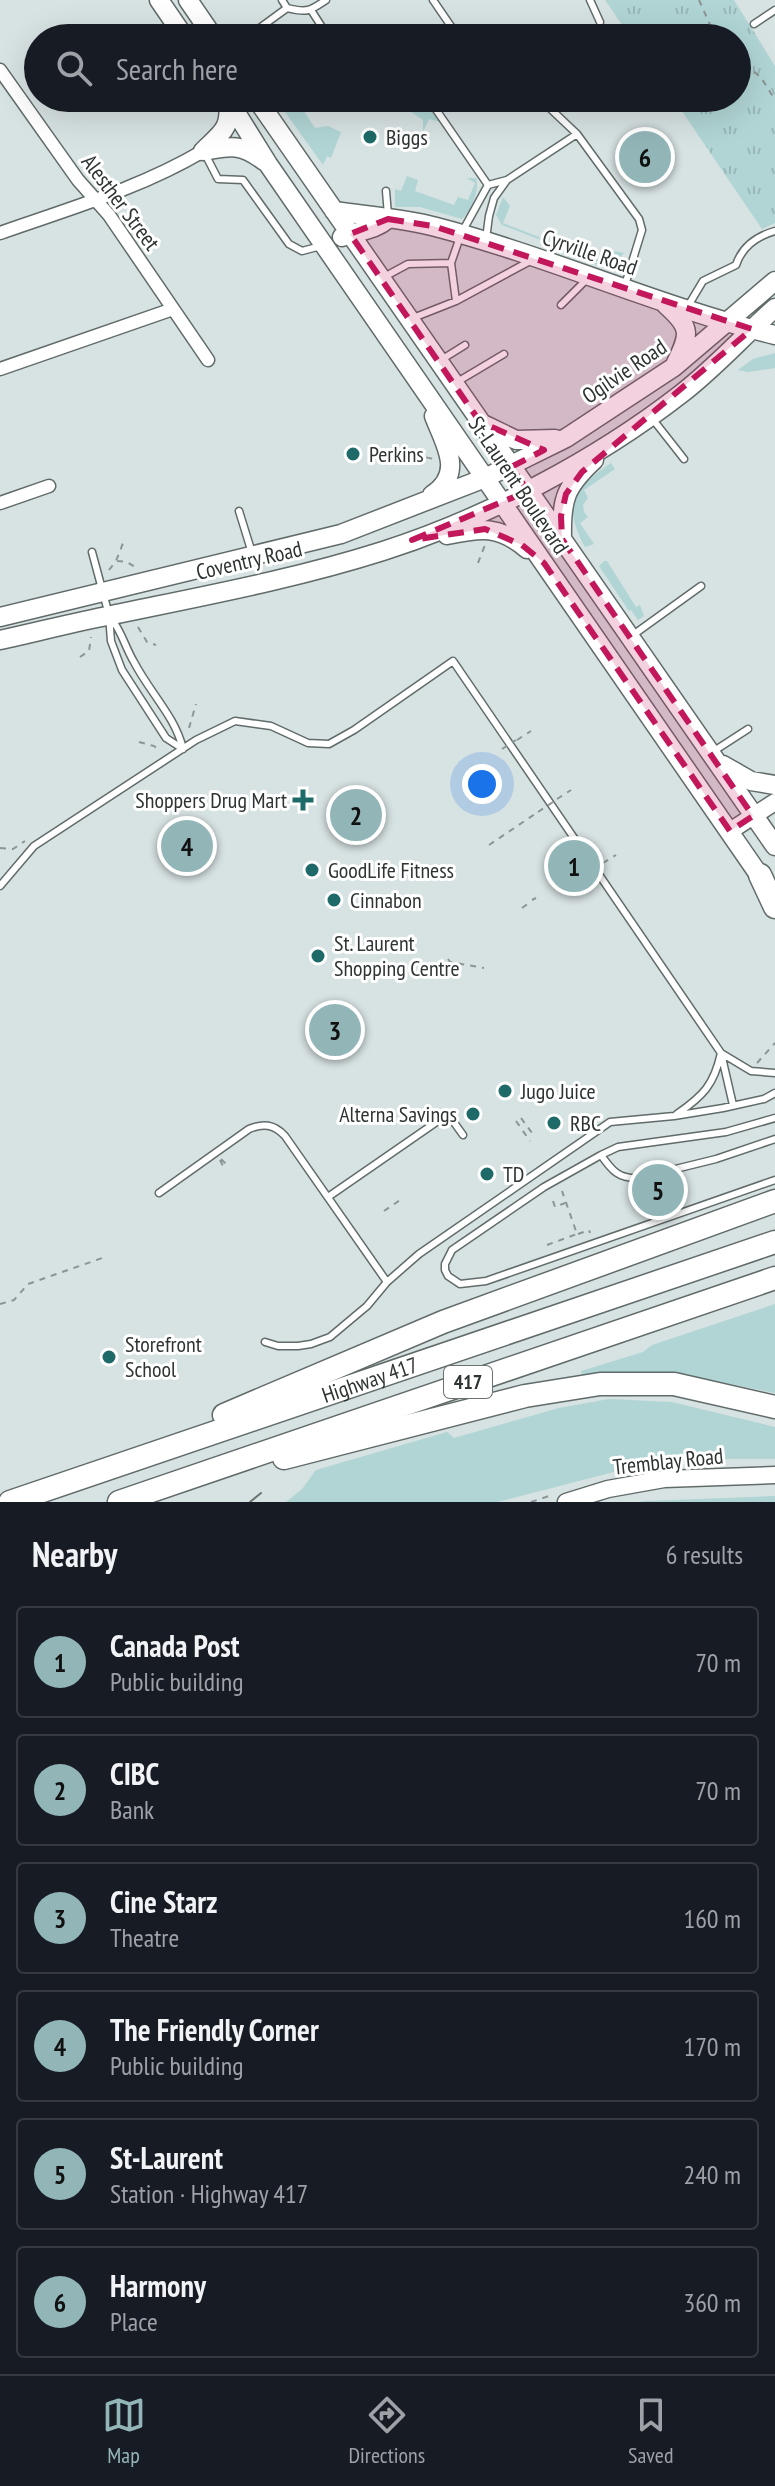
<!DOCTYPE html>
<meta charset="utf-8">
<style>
body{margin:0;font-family:"PT Sans Narrow",sans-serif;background:#20242c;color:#f1f3f6}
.you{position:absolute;left:482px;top:784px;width:28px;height:28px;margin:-20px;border:6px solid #fff;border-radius:50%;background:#1a73e8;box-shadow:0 0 0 12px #1a73e833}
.badge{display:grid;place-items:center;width:52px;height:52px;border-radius:50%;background:#92b5b7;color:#111;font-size:26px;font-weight:700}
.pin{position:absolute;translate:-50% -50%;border:4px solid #fff;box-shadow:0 2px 8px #0006}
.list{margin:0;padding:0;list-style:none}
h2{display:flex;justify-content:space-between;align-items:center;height:104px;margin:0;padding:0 32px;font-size:34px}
h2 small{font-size:26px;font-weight:400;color:#9ea1a6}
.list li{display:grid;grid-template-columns:52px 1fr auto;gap:24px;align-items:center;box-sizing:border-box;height:112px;margin:0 16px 16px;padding:0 16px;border:2px solid #363941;border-radius:8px}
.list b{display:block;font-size:30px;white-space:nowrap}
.list p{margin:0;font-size:26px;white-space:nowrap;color:#9ea1a6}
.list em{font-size:26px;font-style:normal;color:#9ea1a6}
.icon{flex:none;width:44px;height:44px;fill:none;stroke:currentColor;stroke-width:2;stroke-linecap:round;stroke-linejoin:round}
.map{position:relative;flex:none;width:775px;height:1502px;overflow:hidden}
.search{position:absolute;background:#171b24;box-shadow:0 8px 32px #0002;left:24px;right:24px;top:24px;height:88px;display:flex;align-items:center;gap:20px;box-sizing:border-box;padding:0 28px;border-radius:44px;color:#9ea1a6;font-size:30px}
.sheet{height:872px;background:#171b24}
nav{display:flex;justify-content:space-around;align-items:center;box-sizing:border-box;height:112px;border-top:2px solid #363941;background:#171b24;font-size:22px;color:#9ea1a6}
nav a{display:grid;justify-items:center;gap:4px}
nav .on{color:#92b5b7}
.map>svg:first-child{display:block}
</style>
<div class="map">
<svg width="775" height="1502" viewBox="0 0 775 1502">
<defs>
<pattern id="park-tufts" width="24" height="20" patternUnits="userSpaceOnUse" patternTransform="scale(2)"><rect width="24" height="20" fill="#b0d5d4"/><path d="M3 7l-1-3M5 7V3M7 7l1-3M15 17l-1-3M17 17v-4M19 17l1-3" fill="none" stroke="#98b7b6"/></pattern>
</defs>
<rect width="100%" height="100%" fill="#d7e2e2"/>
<path fill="#b0d5d4" d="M291 98H295L315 128 328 126 341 132 331 158 327 156 323 165 280 105Z
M390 98H403L421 111 428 104 440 122 429 119 423 132V120Z
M407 176 418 180 415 191 454 205 458 197 468 200 475 183 467 178H476C480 190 471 211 462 219L420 207H395V189L401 191Z
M503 197 510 206 503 223 606 263H610L615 251 624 253 615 263 603 266 594 264 559 247 502 225 496 215Z
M775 353V368L748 372 738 370 753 359Z
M611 463 615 469 584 490 588 498 583 505 584 512 588 517 580 523 594 544 585 547C561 503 574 489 611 463Z
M604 561H607L636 607 640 605 644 616 638 620 631 610 629 611 599 566Z
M775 1304V1393L715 1381 665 1374 583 1377 581 1371 643 1352 652 1345Z
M609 1399 672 1402 775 1427V1459H703L645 1464 497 1502H286L302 1489 316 1470 447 1432 454 1438 559 1408Z
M775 1496V1502H639L645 1501Z"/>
<path fill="url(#park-tufts)" d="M605 0H734L775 66V223L762 229 673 98H737V38H631Z"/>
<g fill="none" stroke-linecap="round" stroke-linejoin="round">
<g stroke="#616b6a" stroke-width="9">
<path id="service" d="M282 0 287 8C307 13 310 11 326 0
M433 0 459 38
M590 0 600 22
M311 10 329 38
M754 24 775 10
M246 38 287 8
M428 98 488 185
M539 98 577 134 639 219 642 230 625 285
M204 152 218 179 243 180 289 244 302 251 321 246
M386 191 388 215
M486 239 489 216 494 198 507 180
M451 263 461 234 488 185 507 180 577 134
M384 277 408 264 451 263 456 301
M561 305 587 279
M688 306 703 281 736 265C742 247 757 236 775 231
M413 318 456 301 532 260
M441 360 465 345
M457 382 504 354
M651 417 684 459
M239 511 252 553
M92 552 109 615 111 641 122 670 166 738 183 749
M111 618C122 632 125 647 134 662 150 693 175 716 183 749
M633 635 701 586
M714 751 748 729
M0 886 34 846 196 740 235 721 271 726 308 743 329 744 354 730 453 661 721 1053 733 1105
M677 1114C703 1096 714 1085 721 1053L751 1071 775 1073
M775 1118 726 1132 618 1147 601 1155 544 1187 452 1250 445 1264V1270L448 1276 460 1284 486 1281 775 1180
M601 1155C612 1171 619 1179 639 1178L716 1159 775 1139
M159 1193 249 1129C263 1123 274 1124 285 1136L387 1282
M328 1197 448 1114 463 1135
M265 1342 278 1346H298L311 1344 330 1337 367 1306 387 1282 419 1254 610 1122 674 1116 723 1108 764 1099 775 1093"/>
</g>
<g stroke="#616b6a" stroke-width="15">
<path id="minor" d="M0 70 78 180 109 215 208 360
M0 233C68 209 141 188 203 151
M0 369 173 309
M0 503 49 486"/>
</g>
<g stroke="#616b6a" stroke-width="19">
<path id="tertiary" d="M730 831 775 802
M566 1502 608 1489 664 1479 775 1475"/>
</g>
<g stroke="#616b6a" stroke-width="21">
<path id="secondary" d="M159 0 185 38
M188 0 214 38
M227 98 268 164 766 885
M256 98 775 846
M204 150C223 132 231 128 228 101
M203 151C230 146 241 143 264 161
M334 211C368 216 403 218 436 227 551 257 660 307 775 335
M342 237C358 230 374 231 388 219
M666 305C692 328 690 334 675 365
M485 425 516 440 555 439
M432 495C465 473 445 445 434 416
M447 535C481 528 499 525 527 549
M562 539C561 499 565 487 594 460
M0 617 341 534 485 478 566 438 674 367 775 281
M0 640C37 632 75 622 112 615 203 596 295 579 383 551 486 518 596 460 681 394 715 368 743 336 775 308
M723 765 751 781 775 785"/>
</g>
<g stroke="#616b6a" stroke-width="25">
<g id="motorway">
<path d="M760 875 775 907"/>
<path d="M224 1415 443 1322 775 1201"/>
<path d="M284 1458 525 1396 600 1384H674L775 1407"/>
<path id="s1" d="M10 1502 775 1242"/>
<path d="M119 1502 775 1278"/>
</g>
</g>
<path stroke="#8c9494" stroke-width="2" stroke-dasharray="6 6" stroke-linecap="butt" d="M699 0 711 27 720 38
M737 55 762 79 775 100
M391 450 434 459
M117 561 127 562 135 567
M478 563 485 545
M109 570 116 561 125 538
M138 627 147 642 156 645
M80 657 89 651 91 637
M189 728 196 704
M517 740 531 731
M139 742 154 746 158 749
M557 799 571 790
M489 845 538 812
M0 848 13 849 25 841
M603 863 616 855
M532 900 536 898
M522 908 529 903
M448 959 450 962 484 968
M757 1063 775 1043
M521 1118 535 1137
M516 1121 530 1141
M221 1159 229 1167
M220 1160 225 1170
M553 1201 555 1207 565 1203
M384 1211 403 1198
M578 1234 589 1230 590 1233
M547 1245 577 1234 562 1191
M0 1304 14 1300 28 1284 105 1257
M531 1502 552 1495"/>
<use href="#service" stroke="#fff" stroke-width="6"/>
<use href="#minor" stroke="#fff" stroke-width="12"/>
<use href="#tertiary" stroke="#fff" stroke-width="16"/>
<use href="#secondary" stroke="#fff" stroke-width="18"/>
<use href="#motorway" stroke="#fff" stroke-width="22"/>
<path stroke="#6a7272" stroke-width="2" d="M250 1502 261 1493"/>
<path stroke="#8c9494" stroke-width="2" stroke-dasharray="6 6" stroke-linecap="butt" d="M502 749 516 740
M538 812 556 800
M585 875 603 863"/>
</g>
<path fill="#c2185b" fill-opacity="0.2" stroke="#c2185b" stroke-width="6" stroke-dasharray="16 10" stroke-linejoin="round" d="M388 219 433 226 752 329 582 472 566 494 561 516 562 539 753 816 730 831 544 563 522 545 485 529 412 540 528 491 511 467 544 450 480 422 350 234Z"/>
<g fill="#1d6a69" stroke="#fff" stroke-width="3">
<circle cx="370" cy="137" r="8"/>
<circle cx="353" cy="454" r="8"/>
<path d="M299 788h8v8h8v8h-8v8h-8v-8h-8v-8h8z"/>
<circle cx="312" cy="870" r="8"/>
<circle cx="334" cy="900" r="8"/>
<circle cx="318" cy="956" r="8"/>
<circle cx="505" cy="1091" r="8"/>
<circle cx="473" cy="1114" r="8"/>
<circle cx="554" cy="1123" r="8"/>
<circle cx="487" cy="1174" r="8"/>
<circle cx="109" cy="1357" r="8"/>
</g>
<g text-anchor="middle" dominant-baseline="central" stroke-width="6" stroke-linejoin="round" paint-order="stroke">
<rect fill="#fff" stroke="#6d7070" stroke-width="2" x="444" y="1366" width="48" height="32" rx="6"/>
<g font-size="20" font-weight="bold" fill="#2e3333">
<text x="468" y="1382">417</text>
</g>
<g font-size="22" fill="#2e3333" stroke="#fff" text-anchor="start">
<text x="386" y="137">Biggs</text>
<text x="369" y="454">Perkins</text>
<text x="287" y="800" text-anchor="end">Shoppers Drug Mart</text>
<text x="328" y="870">GoodLife Fitness</text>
<text x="350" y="900">Cinnabon</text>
<text x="334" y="943">St. Laurent<tspan x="334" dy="25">Shopping Centre</tspan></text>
<text x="521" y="1091">Jugo Juice</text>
<text x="457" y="1114" text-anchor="end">Alterna Savings</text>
<text x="570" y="1123">RBC</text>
<text x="503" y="1174">TD</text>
<text x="125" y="1344">Storefront<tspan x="125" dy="25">School</tspan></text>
</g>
<g font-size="22" fill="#2e3333" stroke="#fff">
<text transform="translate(121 202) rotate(53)">Alesther Street</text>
<text transform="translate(590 252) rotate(19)">Cyrville Road</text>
<text transform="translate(624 371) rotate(-34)">Ogilvie Road</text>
<text transform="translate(519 485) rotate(56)">St-Laurent Boulevard</text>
<text transform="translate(249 560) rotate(-13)">Coventry Road</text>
<text stroke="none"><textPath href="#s1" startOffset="380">Highway 417</textPath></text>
<text transform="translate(668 1461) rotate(-6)">Tremblay Road</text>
</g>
</g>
</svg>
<div class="you"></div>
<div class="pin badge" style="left:574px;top:866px">1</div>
<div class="pin badge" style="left:356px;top:815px">2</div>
<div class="pin badge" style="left:335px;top:1030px">3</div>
<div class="pin badge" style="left:187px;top:846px">4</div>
<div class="pin badge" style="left:658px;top:1190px">5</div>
<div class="pin badge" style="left:645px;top:157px">6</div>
<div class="search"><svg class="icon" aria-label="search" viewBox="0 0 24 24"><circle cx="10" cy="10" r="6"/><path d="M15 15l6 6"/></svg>Search here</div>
</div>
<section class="sheet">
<h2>Nearby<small>6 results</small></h2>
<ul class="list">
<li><span class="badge">1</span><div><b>Canada Post</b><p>Public building</p></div><em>70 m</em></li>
<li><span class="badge">2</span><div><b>CIBC</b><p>Bank</p></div><em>70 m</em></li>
<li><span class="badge">3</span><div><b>Cine Starz</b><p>Theatre</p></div><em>160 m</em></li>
<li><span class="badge">4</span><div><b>The Friendly Corner</b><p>Public building</p></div><em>170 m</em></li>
<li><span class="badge">5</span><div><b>St-Laurent</b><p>Station · Highway 417</p></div><em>240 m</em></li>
<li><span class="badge">6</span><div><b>Harmony</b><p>Place</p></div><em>360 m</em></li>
</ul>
</section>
<nav>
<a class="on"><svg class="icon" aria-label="map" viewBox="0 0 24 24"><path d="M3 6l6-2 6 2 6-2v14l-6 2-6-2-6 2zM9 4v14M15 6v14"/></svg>Map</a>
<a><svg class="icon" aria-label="directions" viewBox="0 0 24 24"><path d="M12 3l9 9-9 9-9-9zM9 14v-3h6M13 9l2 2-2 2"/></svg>Directions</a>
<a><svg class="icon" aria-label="saved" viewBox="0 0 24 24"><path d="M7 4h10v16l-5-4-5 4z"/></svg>Saved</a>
</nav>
